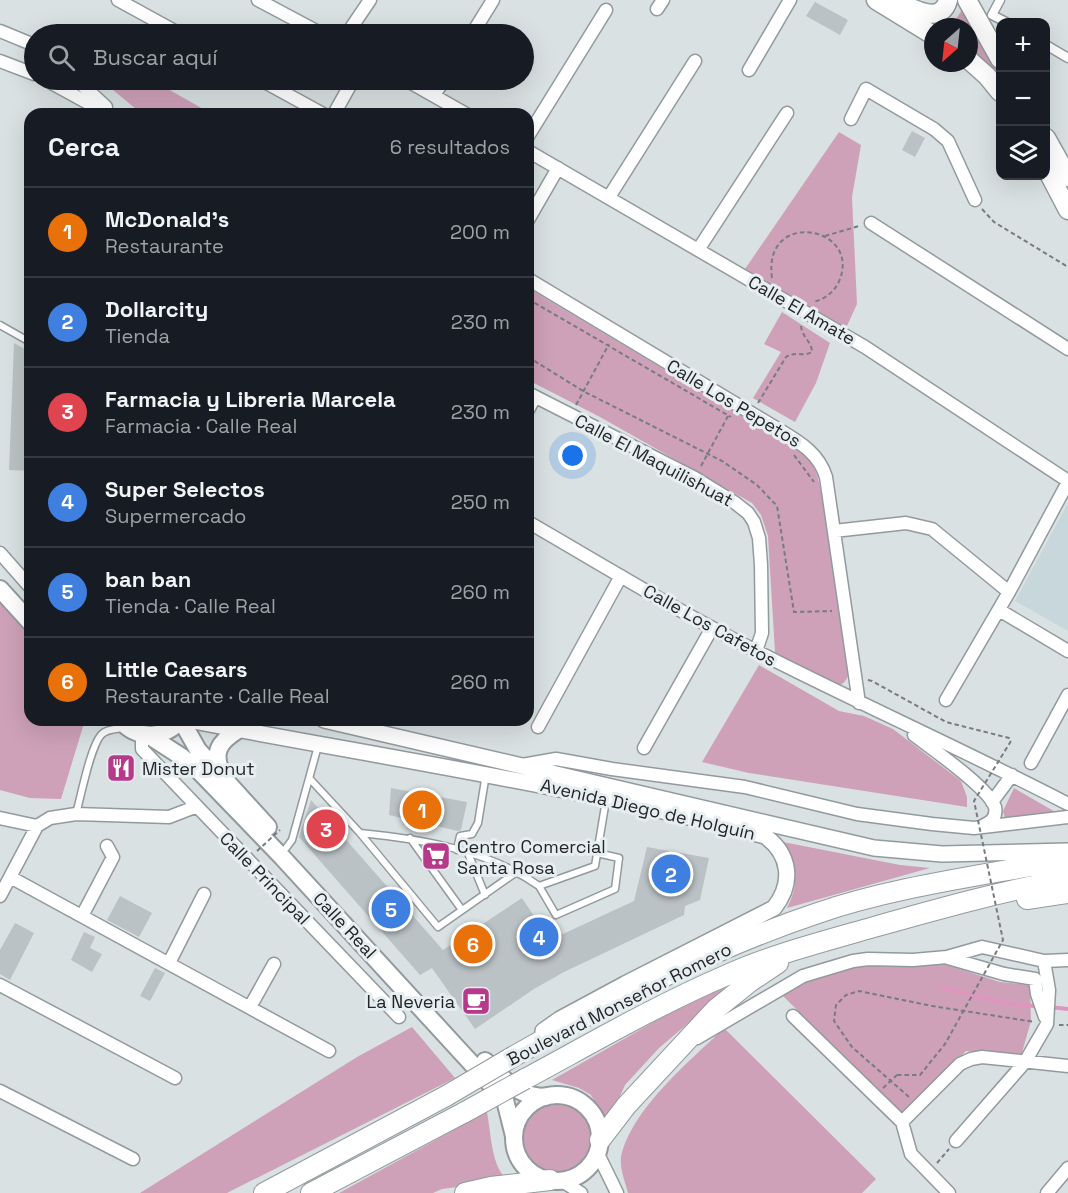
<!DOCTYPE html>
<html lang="es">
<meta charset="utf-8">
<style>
body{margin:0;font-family:"Space Grotesk",sans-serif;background:#242831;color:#f1f3f6}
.controls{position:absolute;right:18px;top:18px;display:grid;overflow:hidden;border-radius:12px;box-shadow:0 6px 24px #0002}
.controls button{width:54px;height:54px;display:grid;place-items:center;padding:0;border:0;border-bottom:2px solid #363941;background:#171b24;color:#f1f3f6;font:30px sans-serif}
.compass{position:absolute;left:924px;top:18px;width:54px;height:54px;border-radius:50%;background:#171b24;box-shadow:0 6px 24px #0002;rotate:207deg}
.you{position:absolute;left:573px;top:456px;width:21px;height:21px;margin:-15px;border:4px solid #fff;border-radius:50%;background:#1a73e8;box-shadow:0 0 0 9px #1a73e833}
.badge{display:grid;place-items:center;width:39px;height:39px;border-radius:50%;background:#d93025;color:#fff;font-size:20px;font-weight:700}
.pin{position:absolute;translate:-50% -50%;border:3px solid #fff;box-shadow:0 2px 6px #0006}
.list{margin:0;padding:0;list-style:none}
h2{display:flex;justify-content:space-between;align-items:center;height:78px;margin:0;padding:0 24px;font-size:26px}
h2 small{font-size:20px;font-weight:400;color:#9ea1a6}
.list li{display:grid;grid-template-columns:39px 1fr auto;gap:18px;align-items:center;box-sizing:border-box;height:90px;padding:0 24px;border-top:2px solid #363941}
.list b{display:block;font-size:22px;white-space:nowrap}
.list p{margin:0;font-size:20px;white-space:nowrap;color:#9ea1a6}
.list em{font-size:20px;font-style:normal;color:#9ea1a6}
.icon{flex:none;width:33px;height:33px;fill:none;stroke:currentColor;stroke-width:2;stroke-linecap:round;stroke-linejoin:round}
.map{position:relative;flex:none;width:1068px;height:1193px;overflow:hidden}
.search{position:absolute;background:#171b24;box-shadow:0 6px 24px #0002;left:24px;top:24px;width:510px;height:66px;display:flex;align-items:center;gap:15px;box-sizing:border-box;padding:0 21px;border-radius:33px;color:#9ea1a6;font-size:22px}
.panel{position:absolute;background:#171b24;box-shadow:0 6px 24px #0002;left:24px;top:108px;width:510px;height:618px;border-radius:18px}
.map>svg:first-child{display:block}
</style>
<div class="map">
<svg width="1068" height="1193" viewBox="0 0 1068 1193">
<rect width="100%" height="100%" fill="#d9e1e3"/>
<path fill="#c7d7dc" d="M1068 503V631L1015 601Z"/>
<path fill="#cea1b9" d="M966 4 1000 69V82L969 55V27H943L956 19Z
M101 80H152L212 114H142Z
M839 132 861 145 852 197 857 304 846 328 745 269Z
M528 288 796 448C816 463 817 472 822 496L849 673C846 682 843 685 834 687L780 659 775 652 768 536 761 515 752 503 600 417 528 380Z
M782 312 830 343 816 383 795 422 753 398 781 352 764 344Z
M0 601 30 633V720H85L61 799 30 798 0 790Z
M759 665 839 711 864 716 893 729 961 781 967 797V807L749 773 702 762Z
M1014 788 1057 813 1005 818 1003 811Z
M778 841 900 865 930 868 787 908C802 878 794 867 778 841Z
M889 963 916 966 944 964 1000 982 1030 985 1031 1021 1021 1056 966 1051 902 1114 778 991 852 967Z
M725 986 718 998 659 1048 625 1085 607 1125 591 1095 579 1088 552 1080 666 1015Z
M412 1027 455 1078 227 1193H140L357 1057Z
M724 1028 876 1179 862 1193H628C625 1181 618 1165 622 1152 637 1104 688 1063 724 1028Z
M549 1101C559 1101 568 1101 576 1106 596 1118 598 1146 584 1164 567 1185 533 1174 521 1153 514 1141 517 1120 528 1110 533 1105 543 1103 549 1101Z
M487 1112C491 1132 491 1168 508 1180L442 1189 433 1193H339Z"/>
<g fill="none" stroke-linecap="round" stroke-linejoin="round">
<path stroke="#de96be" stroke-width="4" d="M940 987 1008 1004 1034 1006
M1049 1007 1068 1009"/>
</g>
<path fill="#bbc2c5" d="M815 2 848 20 840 35 806 16Z
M912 131 925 138 915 157 902 150Z
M14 343 30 352V471L9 470Z
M391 788 467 802 461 830 458 831 389 815Z
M311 800 443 950 522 898 550 940 634 901 647 847 709 858 700 900 685 906 684 915 564 972 534 989 475 1029 432 968 420 975 299 837Z
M120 896 152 913 139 937 107 920Z
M15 923 34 933 10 980 0 974V950Z
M84 932 95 937 90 948 102 954 92 972 71 960Z
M155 968 165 973 150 1001 140 996Z"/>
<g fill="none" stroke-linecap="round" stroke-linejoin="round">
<g stroke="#939a9d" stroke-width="9">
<path id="service" d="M0 325 30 342
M310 779 360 833 438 927 518 871
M76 814C81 796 90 748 101 735 106 729 116 729 123 728
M360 833C422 839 488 850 539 886L595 866 606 800
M410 838 462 910
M286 848 292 840 318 746
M457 850 460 836 472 834 478 823 486 774
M468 853 485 895
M539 886 556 915 615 889 619 858 597 853"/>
</g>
<g stroke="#939a9d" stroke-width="11">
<path id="pedestrian" d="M1000 0 992 15 1006 22
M1046 45 1068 58"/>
</g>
<g stroke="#939a9d" stroke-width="15">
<path id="minor" d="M118 0 180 34
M258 0 322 34
M657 9 663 0
M0 31 34 45
M347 34 370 0
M472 34 493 0
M0 61 34 74
M749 70 790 0
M46 80 108 114
M77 80 106 107
M261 80 323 114
M406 80 466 114
M434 95 444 80
M334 114 353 80
M851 119 866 89 934 129 948 141 975 200
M528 136 606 10
M528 151 865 347 1068 481
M609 197 695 61
M528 220 558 168
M871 223 1068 349
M698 250 787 113
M528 279 781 431C801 443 819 454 826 477L859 703
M528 393 695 478 734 502 748 513 754 522 759 538 761 565 762 633 756 651
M528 410 535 397
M528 522C604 566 679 612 758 652 860 704 966 751 1068 804
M834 531 906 523 932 529 1009 592
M0 553 30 587
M999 610 1068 651
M946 700 1009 592 1068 482
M538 727 621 576
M142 734V749L399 1017
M914 735C931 748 989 788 995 807 997 816 992 822 984 825
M644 748 712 628
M1031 763 1068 695
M522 765 556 759 612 769 745 787 857 814 932 824 974 828 1068 817
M992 802 1012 775
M0 818 37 826 50 818 76 814 169 817 195 807
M10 877 329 1051
M0 896 37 826
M82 916 113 857 107 846
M948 958 1004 974 1035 979 1037 994 1045 1017
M1044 961 1068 960
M169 963 204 894
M0 985 175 1078
M250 1007 274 964
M793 1016 902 1122 911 1154 949 1193
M697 1038 803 976 853 961 868 959 913 960 947 957 982 947 1044 961 1049 990 1047 1024 1025 1062 956 1141
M0 1091 133 1159
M902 1122 960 1064 971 1059 982 1057 1068 1066
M597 1152 617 1193
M562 1181 581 1193
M1047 1193 1068 1168"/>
</g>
<g stroke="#939a9d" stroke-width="18">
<path id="tertiary" d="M188 720C381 757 575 786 765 836 790 854 794 883 774 908L625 984 560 1019 543 1031
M324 720 874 848 942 854 1068 851"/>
</g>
<g stroke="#939a9d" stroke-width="20">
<path id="secondary" d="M0 589 30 622
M120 720C137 740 164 739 181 720
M181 720 198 750 268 827
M148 735 182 757 197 769 282 857 505 1100 514 1136
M222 774C212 752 219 742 238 730
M485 1061C507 1081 515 1096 546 1097
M514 1138a43 43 0 1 1 86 0a43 43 0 1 1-86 0Z"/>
</g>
<g stroke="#939a9d" stroke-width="21">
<path id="primary" d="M876 0 933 35
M894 0C910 7 941 27 948 0
M967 0 1000 59
M969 60 987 76 1000 92
M1046 138 1068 177
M1046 168 1068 210"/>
</g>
<g stroke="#939a9d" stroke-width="22">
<path id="trunk" d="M1027 899 1068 893
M509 1059C607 1003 710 949 818 913 896 886 987 875 1068 859
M525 1079C592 1043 657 1005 727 975 774 954 825 941 874 927 938 909 1002 891 1068 879
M600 1140 626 1106 716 1009 751 981 778 963
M264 1193 446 1096
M311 1193 465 1112
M465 1193 491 1187 550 1180"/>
</g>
<path stroke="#777c7e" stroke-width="2" stroke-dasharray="4.5 3" stroke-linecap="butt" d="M982 209 994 222 1068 267
M825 236 859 226
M772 278C762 209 860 225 840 279 835 292 825 299 813 302
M528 299 731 417
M528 357 583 391 722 461 757 485 777 506 794 612 832 611
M758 403 786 357C794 351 805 357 812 352 812 342 801 336 801 325
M576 405 609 344
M794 455 814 482
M701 466 728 416
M868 680 872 681 946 722 1009 738 1011 741
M1059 1025H1068
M883 1088 897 1075
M909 1097 852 1047 834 1021 836 1005 846 995 859 991 932 1006 1035 1022
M937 1163 949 1149"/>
<use href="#service" stroke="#fff" stroke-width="6"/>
<use href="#pedestrian" stroke="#fff" stroke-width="8"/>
<use href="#minor" stroke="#fff" stroke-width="12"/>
<use href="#tertiary" stroke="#fff" stroke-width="15"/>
<use href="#secondary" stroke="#fff" stroke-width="16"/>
<use href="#primary" stroke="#fff" stroke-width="18"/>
<use href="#trunk" stroke="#fff" stroke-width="20"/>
<g stroke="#939a9d" stroke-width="22" stroke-linecap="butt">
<path id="trunk-bridge" d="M446 1096 509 1059
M465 1112 525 1079"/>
</g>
<path stroke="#777c7e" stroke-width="2" stroke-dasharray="4.5 3" stroke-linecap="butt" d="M257 851 280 830
M897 1075H920L945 1044 1003 940 974 801 1011 741"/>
<use href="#trunk-bridge" stroke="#fff" stroke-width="20"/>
</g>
<defs>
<g id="restaurant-square" transform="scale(1.5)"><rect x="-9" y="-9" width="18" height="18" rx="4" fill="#b73a8a" stroke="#e6eef1"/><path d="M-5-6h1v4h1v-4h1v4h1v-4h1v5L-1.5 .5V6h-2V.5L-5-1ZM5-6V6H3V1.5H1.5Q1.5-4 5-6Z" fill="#fff"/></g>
<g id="supermarket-square" transform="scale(1.5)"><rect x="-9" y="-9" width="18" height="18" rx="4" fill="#b73a8a" stroke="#e6eef1"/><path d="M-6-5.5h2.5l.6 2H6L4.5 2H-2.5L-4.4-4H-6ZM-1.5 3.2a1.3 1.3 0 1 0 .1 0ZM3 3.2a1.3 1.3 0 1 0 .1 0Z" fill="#fff"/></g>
<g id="cafe-square" transform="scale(1.5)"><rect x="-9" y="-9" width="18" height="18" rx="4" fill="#b73a8a" stroke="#e6eef1"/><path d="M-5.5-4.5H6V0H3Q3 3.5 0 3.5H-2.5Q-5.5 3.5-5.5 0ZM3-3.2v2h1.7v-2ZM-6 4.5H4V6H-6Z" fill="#fff"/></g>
</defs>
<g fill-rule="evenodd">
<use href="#restaurant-square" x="121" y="768"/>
<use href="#supermarket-square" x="436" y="856"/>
<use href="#cafe-square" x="476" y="1001"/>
</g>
<g text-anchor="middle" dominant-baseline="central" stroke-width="6" stroke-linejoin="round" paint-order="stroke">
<g font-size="18" fill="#232526" stroke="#e6eef1">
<text transform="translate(802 310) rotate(30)">Calle El Amate</text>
<text transform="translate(734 403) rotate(31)">Calle Los Pepetos</text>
<text transform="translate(654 460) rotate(28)">Calle El Maquilishuat</text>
<text transform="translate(710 625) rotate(29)">Calle Los Cafetos</text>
<text transform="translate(648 809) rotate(13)">Avenida Diego de Holguín</text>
<text transform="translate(265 878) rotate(46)">Calle Principal</text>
<text transform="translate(345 925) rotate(47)">Calle Real</text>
<text transform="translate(619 1004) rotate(-27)">Boulevard Monseñor Romero</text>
</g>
<g font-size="18" fill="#232526" stroke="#e6eef1" text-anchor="start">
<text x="142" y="768">Mister Donut</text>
<text x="457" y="846">Centro Comercial<tspan x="457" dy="21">Santa Rosa</tspan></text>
<text x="455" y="1001" text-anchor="end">La Neveria</text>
</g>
</g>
</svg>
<div class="controls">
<button>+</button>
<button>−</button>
<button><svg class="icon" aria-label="layers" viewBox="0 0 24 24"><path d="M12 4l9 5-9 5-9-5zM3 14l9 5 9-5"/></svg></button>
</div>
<svg class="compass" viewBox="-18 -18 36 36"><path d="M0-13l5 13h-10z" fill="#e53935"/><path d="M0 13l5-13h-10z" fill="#9ea1a6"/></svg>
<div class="you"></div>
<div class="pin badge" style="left:422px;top:810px;background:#e8710a">1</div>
<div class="pin badge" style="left:671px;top:874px;background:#3f7fe0">2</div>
<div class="pin badge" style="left:326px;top:829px;background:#e0444e">3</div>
<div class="pin badge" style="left:539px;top:937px;background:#3f7fe0">4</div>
<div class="pin badge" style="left:391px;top:909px;background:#3f7fe0">5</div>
<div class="pin badge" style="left:473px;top:944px;background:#e8710a">6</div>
<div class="search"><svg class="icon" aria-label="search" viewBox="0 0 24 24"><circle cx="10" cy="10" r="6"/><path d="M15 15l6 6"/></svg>Buscar aquí</div>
<section class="panel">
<h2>Cerca<small>6 resultados</small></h2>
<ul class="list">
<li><span class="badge" style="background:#e8710a">1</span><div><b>McDonald's</b><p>Restaurante</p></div><em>200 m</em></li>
<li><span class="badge" style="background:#3f7fe0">2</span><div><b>Dollarcity</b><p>Tienda</p></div><em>230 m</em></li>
<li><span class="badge" style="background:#e0444e">3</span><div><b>Farmacia y Libreria Marcela</b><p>Farmacia · Calle Real</p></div><em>230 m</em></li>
<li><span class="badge" style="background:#3f7fe0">4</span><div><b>Super Selectos</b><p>Supermercado</p></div><em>250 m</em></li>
<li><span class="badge" style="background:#3f7fe0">5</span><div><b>ban ban</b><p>Tienda · Calle Real</p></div><em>260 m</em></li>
<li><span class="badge" style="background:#e8710a">6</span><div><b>Little Caesars</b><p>Restaurante · Calle Real</p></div><em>260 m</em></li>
</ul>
</section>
</div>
